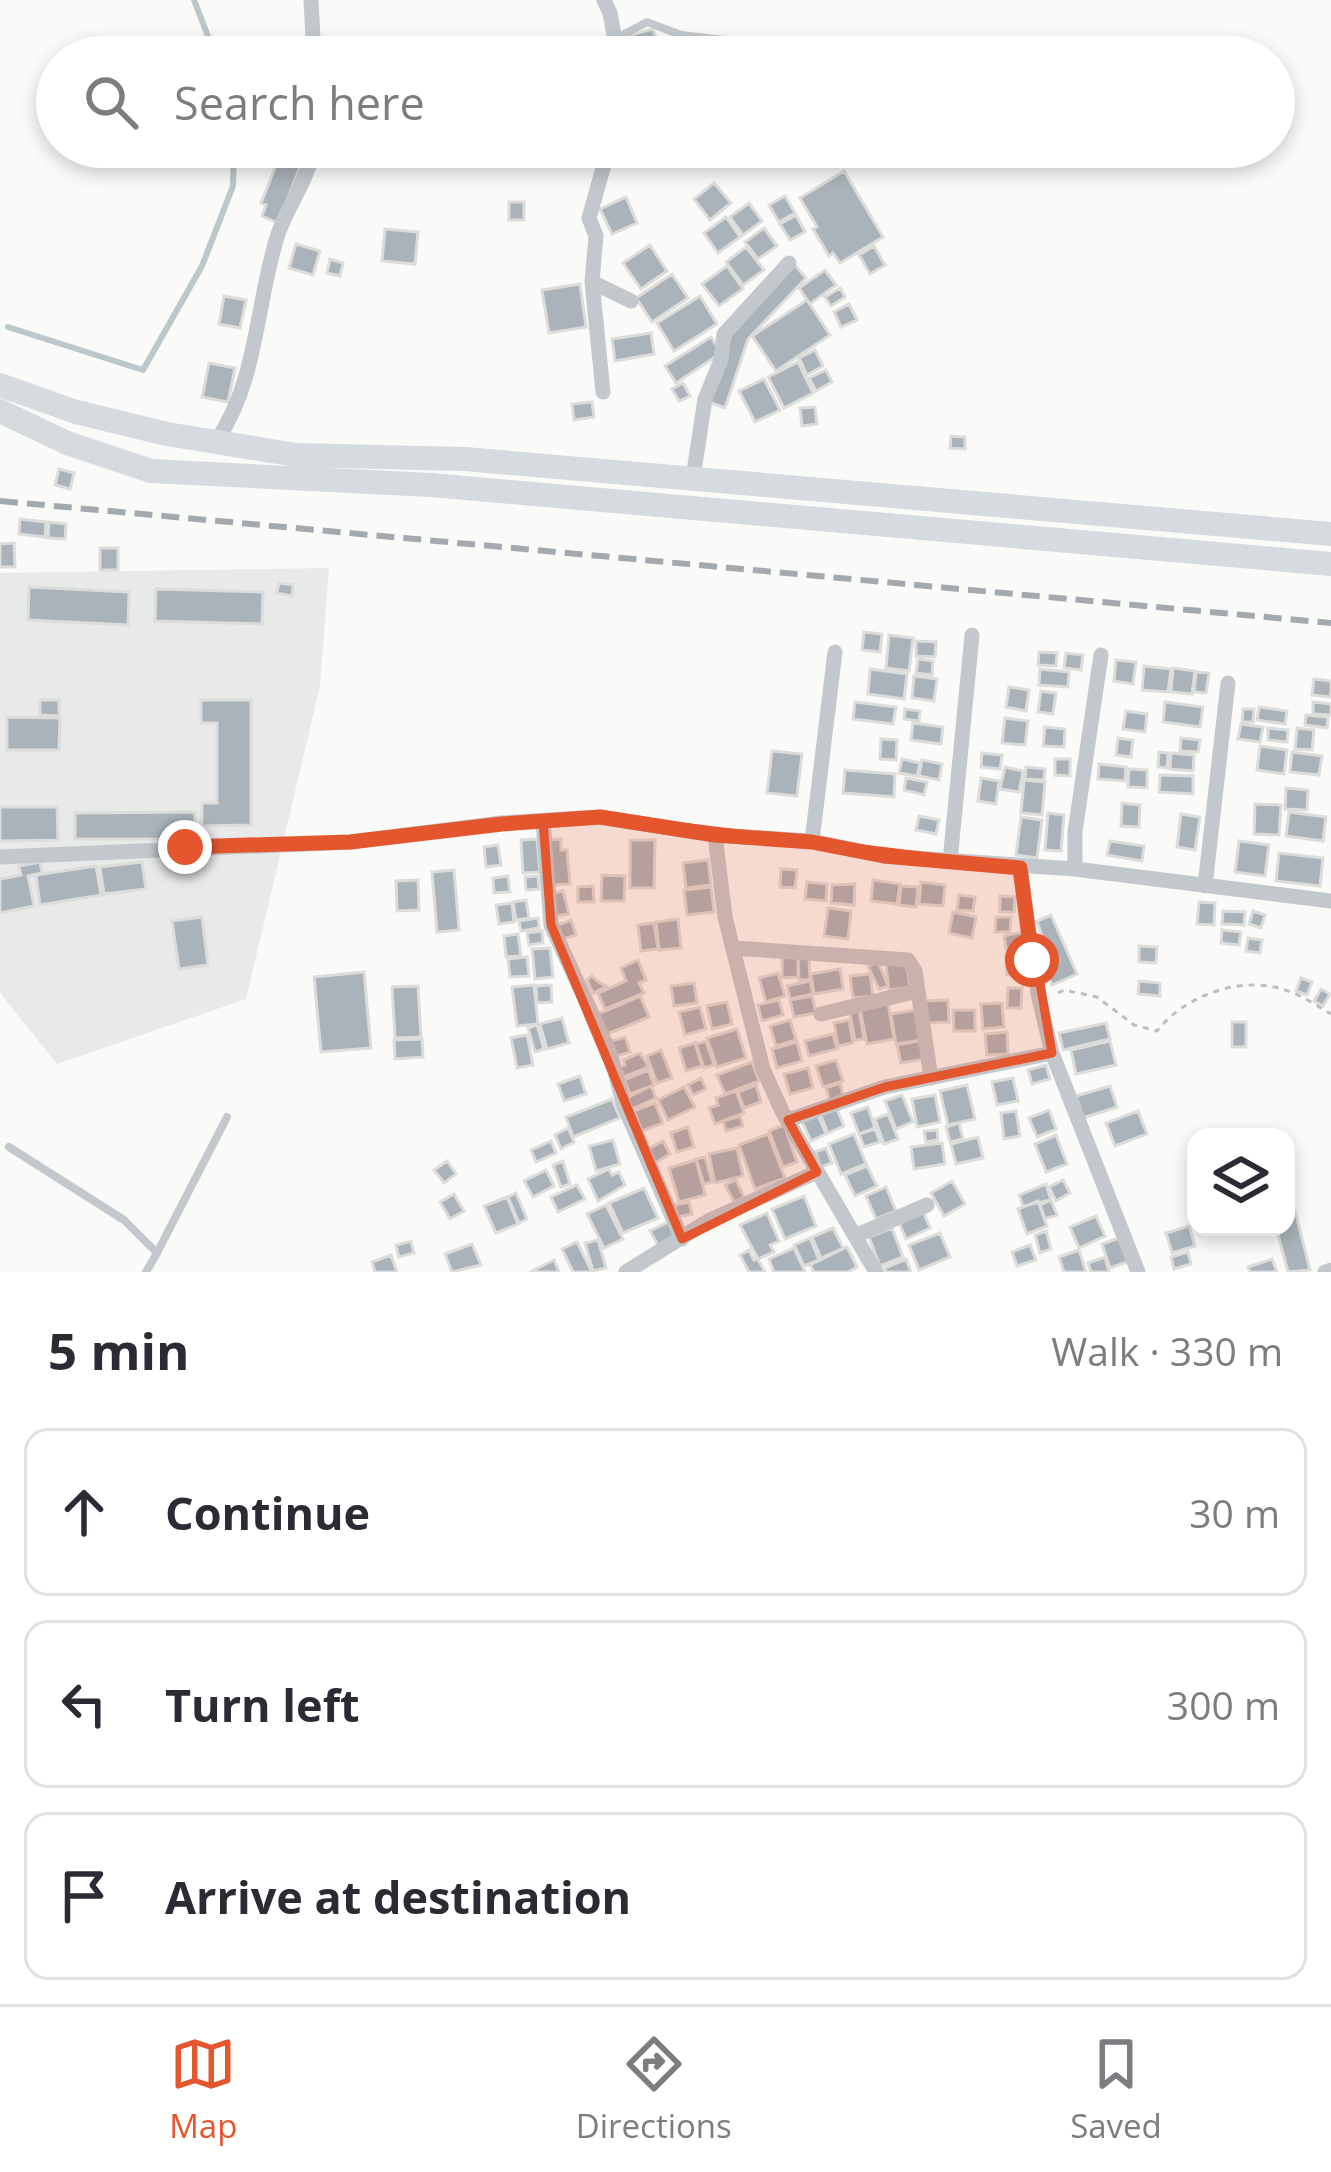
<!DOCTYPE html>
<meta charset="utf-8">
<style>
body{margin:0;font-family:"Open Sans",sans-serif;background:#f2f2f3;color:#2b2b33}
.controls{position:absolute;right:36px;bottom:36px;display:grid;overflow:hidden;border-radius:24px;box-shadow:0 6px 18px #0003}
.controls button{width:108px;height:108px;display:grid;place-items:center;padding:0;border:0;border-bottom:3px solid #e1e1e2;background:#fff;color:#2b2b33;font:60px sans-serif}
.stop{position:absolute;width:36px;height:36px;margin:-27px;border:9px solid #e4572e;border-radius:50%;background:#fff}
.stop.end{background:#e4572e;border-color:#fff;box-shadow:0 3px 12px #0008}
.list{margin:0;padding:0;list-style:none}
h2{display:flex;justify-content:space-between;align-items:center;height:156px;margin:0;padding:0 48px;font-size:51px}
h2 small{font-size:39px;font-weight:400;color:#7c7c81}
.list li{display:grid;grid-template-columns:78px 1fr auto;gap:36px;align-items:center;box-sizing:border-box;height:168px;margin:0 24px 24px;padding:0 24px;border:3px solid #e1e1e2;border-radius:24px}
.list b{display:block;font-size:45px;white-space:nowrap}
.list em{font-size:39px;font-style:normal;color:#7c7c81}
.icon{flex:none;width:66px;height:66px;fill:none;stroke:currentColor;stroke-width:2;stroke-linecap:round;stroke-linejoin:round}
.map{position:relative;flex:none;width:1331px;height:1272px;overflow:hidden}
.search{position:absolute;background:#fff;box-shadow:0 6px 18px #0003;left:36px;right:36px;top:36px;height:132px;display:flex;align-items:center;gap:30px;box-sizing:border-box;padding:0 42px;border-radius:66px;color:#7c7c81;font-size:45px}
.sheet{height:732px;background:#fff}
nav{display:flex;justify-content:space-around;align-items:center;box-sizing:border-box;height:168px;border-top:3px solid #e1e1e2;background:#fff;font-size:33px;color:#7c7c81}
nav a{display:grid;justify-items:center;gap:6px}
nav .on{color:#e4572e}
.map>svg:first-child{display:block}
</style>
<div class="map">
<svg width="1331" height="1272" viewBox="0 0 1331 1272">
<rect width="100%" height="100%" fill="#fafaf8"/>
<path fill="#e8e9e9" d="M329 568 320 686 246 999 57 1064 0 993V573Z"/>
<g fill="none" stroke-linecap="round" stroke-linejoin="round">
<path stroke="#bbc7cb" stroke-width="6" d="M194 0 216 57
M8 327 143 370 202 266 233 186 234 147"/>
</g>
<path fill="#aab3b9" stroke="#dcdcda" stroke-width="3" d="M653 29 658 44 631 51 627 36Z
M392 147H410L412 154 396 160Z
M281 153 302 162 278 223 262 216 266 205 261 203Z
M844 171 883 237 840 263 833 253 829 256 813 229 817 227 800 198Z
M714 183 731 203 710 220 694 199Z
M785 196 795 213 779 222 769 205Z
M626 197 637 223 612 234 600 209Z
M509 202H524V220H509Z
M749 203 762 221 743 235 730 217Z
M796 215 805 232 790 240 780 224Z
M726 217 740 237 718 253 704 233Z
M764 228 777 246 758 259 745 242Z
M385 229 418 232 415 264 382 261Z
M296 244 320 251 313 275 289 268Z
M650 245 667 271 641 289 623 263Z
M874 246 885 265 870 274 859 255Z
M746 247 764 270 743 285 726 262Z
M330 259 343 263 340 276 327 273Z
M793 263 806 278 748 339 725 408 709 402 733 328Z
M727 266 743 289 719 306 702 284Z
M825 270 836 285 810 304 799 288Z
M672 274 688 298 652 322 636 298Z
M580 284 586 327 549 333 542 290Z
M840 288 845 297 831 306 825 297Z
M224 296 246 300 240 328 219 324Z
M700 296 717 324 674 351 657 323Z
M807 300 830 335 776 371 752 336Z
M849 304 857 320 841 327 834 312Z
M651 333 654 354 615 361 612 339Z
M711 337 721 353 676 383 665 366Z
M815 350 823 366 807 375 799 358Z
M798 362 813 393 784 408 768 377Z
M209 363 235 368 228 402 202 397Z
M826 370 832 382 816 391 809 378Z
M764 379 780 410 755 422 739 391Z
M683 383 690 396 679 401 672 389Z
M592 402 594 417 574 420 572 404Z
M815 407 817 424 802 426 800 408Z
M951 436 965 437V449L950 448Z
M59 469 74 473 70 489 55 485Z
M20 519 46 522 45 537 19 534Z
M49 522 66 524 65 539 48 538Z
M14 543 15 567H0V544Z
M100 548H118V570H100Z
M279 583 293 585 292 596 277 593Z
M29 587 129 592 128 625 28 620Z
M156 589 263 592 262 624 155 621Z
M864 632 882 634 880 652 862 650Z
M889 635 913 638 909 671 886 668Z
M916 641 936 642 935 657 916 656Z
M1039 652 1057 653 1056 666 1038 665Z
M1066 653 1083 655 1081 670 1064 668Z
M918 659 933 661 932 675 916 673Z
M1116 660 1136 662 1133 684 1114 681Z
M1144 666 1171 669 1168 692 1142 690Z
M1173 668 1195 671 1192 694 1171 692Z
M870 669 907 674 904 699 868 694Z
M1040 669 1069 672 1068 687 1039 685Z
M1196 672 1209 673 1206 693 1194 692Z
M914 676 937 679 934 701 912 698Z
M1314 679 1331 681V697L1312 695Z
M1009 687 1029 690 1026 711 1006 707Z
M1041 691 1056 693 1053 714 1038 712Z
M40 700H59V716L40 715Z
M201 700H251V825L202 826V803H217V723H201Z
M855 702 896 707 893 724 853 719Z
M1165 702 1203 707 1200 727 1163 722Z
M1313 702 1331 704V715L1313 714Z
M1259 707 1287 711 1285 724 1257 720Z
M905 709 920 711 919 721 904 719Z
M1243 709H1254L1253 722H1242Z
M1126 711 1147 714 1145 732 1123 729Z
M1306 715 1328 717 1327 728 1305 725Z
M7 717 60 718 59 750H7Z
M1005 718 1028 721 1025 745 1002 743Z
M913 723 943 727 941 744 911 740Z
M1241 724 1263 727 1260 742 1238 739Z
M1045 727 1065 729 1064 747 1043 746Z
M1268 728 1288 730 1287 742 1268 740Z
M1297 728 1314 730 1312 750 1295 749Z
M1118 738 1133 740 1131 757 1116 755Z
M1181 738 1200 740 1198 752 1180 751Z
M881 739 897 740 896 760 880 759Z
M1260 746 1287 750 1284 774 1257 770Z
M772 751 802 754 797 796 767 793Z
M1159 752 1168 753 1167 768 1158 767Z
M1292 752 1322 756 1319 775 1290 772Z
M982 753 1002 755 1000 769 981 767Z
M1171 753 1194 755 1193 771 1170 769Z
M902 759 920 763 917 776 899 773Z
M1055 759H1070V776L1055 775Z
M922 760 942 764 939 780 919 776Z
M1099 764 1126 767 1125 781 1098 779Z
M1005 767 1023 771 1019 792 1000 789Z
M1026 767 1045 769 1044 780 1025 779Z
M1129 769 1147 770V788L1128 787Z
M845 770 895 774 894 797 843 793Z
M1160 775 1193 776V794L1159 792Z
M906 778 927 782 924 795 904 790Z
M981 778 999 781 996 804 978 801Z
M1024 780 1045 782 1042 815 1021 813Z
M1286 788 1308 790 1307 810 1285 809Z
M1122 803 1140 805 1139 827 1121 826Z
M1255 804 1281 805 1279 835 1254 834Z
M0 807H57L58 840 0 841Z
M195 812V839H75V813Z
M1289 812 1326 817 1323 841 1286 836Z
M1048 813 1064 815 1061 851 1045 850Z
M1181 814 1200 817 1195 850 1177 847Z
M919 816 939 820 936 834 916 830Z
M1021 817 1042 820 1037 858 1016 855Z
M537 839 540 872 523 873 521 840Z
M561 839V850H567L570 884 550 885 547 840Z
M630 840H655L654 888H630Z
M1110 841 1144 846 1142 861 1107 855Z
M1239 841 1269 845 1265 876 1235 872Z
M498 845 501 865 486 867 484 847Z
M1279 853 1323 858 1320 886 1276 881Z
M708 860 711 885 686 888 683 863Z
M40 862 42 873 28 876 34 906 0 913V879L21 875 19 866Z
M142 862 146 889 104 894 100 867Z
M96 866 101 895 40 905 36 875Z
M781 869 797 870 795 888 780 887Z
M454 870 459 930 437 932 432 872Z
M602 875 625 876 624 901H601Z
M508 876 510 892 494 893 493 878Z
M538 876 539 889 526 890 525 877Z
M418 880 419 910 397 911 396 881Z
M873 880 900 884 897 904 871 901Z
M807 882 827 884 826 901 805 899Z
M921 882 945 885 943 906 919 904Z
M855 884 854 905 831 903 832 885Z
M593 886 594 902H578V887Z
M901 886 918 887 916 907 899 905Z
M711 887 714 912 687 915 684 890Z
M563 891 569 914 556 916 553 893Z
M959 895 975 897 973 911 957 910Z
M1000 896 1015 897 1014 912H1000Z
M526 900 529 918 516 920 513 902Z
M1199 902 1215 903 1214 925 1197 924Z
M512 903 514 922 499 924 496 905Z
M828 908 851 911 848 939 824 936Z
M1223 911 1245 912 1244 925 1222 924Z
M1253 911 1265 915 1261 928 1249 924Z
M953 912 976 917 972 938 949 933Z
M1051 915 1077 974 1052 985 1040 959 1049 956 1037 921Z
M202 917 208 965 179 969 172 921Z
M996 917H1011L1010 932H995Z
M538 918 539 928 521 931 519 921Z
M678 919 681 948 659 950 656 922Z
M571 920 576 935 563 939 558 925Z
M654 923 658 949 641 951 638 925Z
M1222 930 1241 932 1239 945 1221 943Z
M542 931 543 943 529 945 527 933Z
M1023 932 1026 946 1006 949 1004 936Z
M518 934 521 956 506 957 504 936Z
M1248 938 1262 940 1260 953 1246 951Z
M1139 946 1157 947 1156 963 1139 962Z
M550 948 553 977 535 979 532 949Z
M1006 954H1019L1020 974 1007 975Z
M798 956H809L810 980H799Z
M527 957 529 976 510 977 508 959Z
M782 957H798V977L782 978Z
M638 960 646 980 639 983 644 993 605 1009 598 993 626 981 621 968Z
M878 962 888 986 879 989 868 966Z
M907 963 910 987 889 990 886 965Z
M840 969 843 989 814 994 811 974Z
M364 972 371 1048 321 1052 314 977Z
M778 973 785 996 766 1002 759 978Z
M870 974 873 996 853 998 850 976Z
M592 976 597 981 607 987 593 993 587 980Z
M1301 978 1312 982 1307 995 1296 991Z
M810 981 813 994 790 999 787 986Z
M1139 981 1160 983V996L1138 994Z
M694 983 697 1003 674 1006 671 986Z
M534 985 538 1024 517 1026 512 987Z
M551 985 552 1002 537 1003 536 986Z
M418 986 421 1037 395 1038 392 987Z
M1008 988H1022L1021 1008H1007Z
M1321 989 1330 994 1323 1006 1314 1001Z
M640 996 649 1017 607 1034 598 1014Z
M812 996 816 1013 794 1017 790 1000Z
M779 1000 783 1015 762 1021 758 1005Z
M948 1000 949 1022 926 1023 924 1001Z
M727 1002 732 1024 712 1029 707 1006Z
M888 1003 894 1039 867 1044 860 1008Z
M1002 1003 1004 1027 983 1029 981 1004Z
M700 1007 706 1029 685 1035 679 1012Z
M917 1010 922 1040 896 1044 891 1014Z
M953 1010H975V1031H954Z
M859 1011 864 1039 855 1040 850 1013Z
M562 1018 569 1043 547 1049 540 1024Z
M790 1020 796 1040 776 1046 770 1026Z
M849 1020 853 1043 838 1046 834 1023Z
M1232 1022H1246V1047H1232Z
M1106 1023 1110 1039 1063 1050 1059 1033Z
M537 1025 544 1049 535 1052 528 1028Z
M737 1029 746 1058 717 1067 707 1038Z
M1007 1032 1008 1054 987 1055 985 1034Z
M833 1034 837 1049 809 1056 805 1041Z
M527 1035 533 1065 517 1068 511 1038Z
M625 1037 630 1052 614 1057 609 1042Z
M422 1039 423 1057 395 1059 394 1040Z
M922 1040 925 1059 901 1063 897 1045Z
M706 1041 714 1065 704 1068 696 1044Z
M1110 1041 1116 1065 1076 1074 1071 1050Z
M797 1042 802 1061 777 1068 772 1049Z
M695 1043 702 1066 686 1071 679 1048Z
M661 1050 672 1078 657 1083 647 1056Z
M640 1053 649 1067 624 1077 620 1067 625 1065 623 1060Z
M836 1060 843 1081 823 1087 816 1066Z
M752 1062 759 1081 725 1094 717 1075Z
M1046 1065 1050 1079 1032 1084 1028 1070Z
M808 1068 813 1088 790 1094 784 1074Z
M648 1070 654 1085 630 1094 624 1080Z
M580 1076 586 1094 564 1101 558 1084Z
M701 1078 706 1089 693 1095 688 1085Z
M1013 1078 1018 1101 997 1105 992 1082Z
M840 1083 844 1098 830 1102 826 1088Z
M756 1085 761 1102 744 1108 738 1092Z
M967 1085 975 1119 948 1125 940 1091Z
M651 1086 656 1098 632 1109 627 1098Z
M1110 1086 1117 1107 1083 1118 1076 1096Z
M684 1087 695 1107 668 1120 658 1100Z
M736 1091 744 1113 715 1124 709 1108 718 1105 716 1098Z
M902 1095 913 1122 896 1129 885 1101Z
M935 1095 940 1122 917 1127 912 1099Z
M612 1099 620 1118 573 1137 566 1117Z
M655 1103 663 1123 642 1131 634 1111Z
M836 1107 844 1126 828 1133 820 1114Z
M868 1107 875 1128 859 1134 851 1113Z
M1049 1110 1056 1129 1037 1137 1029 1118Z
M1016 1111 1020 1136 1004 1139 1001 1113Z
M1138 1111 1147 1134 1115 1146 1106 1123Z
M888 1114 898 1139 884 1144 875 1119Z
M818 1115 826 1134 811 1141 802 1122Z
M740 1116 743 1126 726 1131 723 1121Z
M959 1123 963 1139 950 1142 946 1127Z
M784 1125 797 1162 783 1167 769 1131Z
M688 1127 694 1147 677 1152 671 1133Z
M568 1128 574 1142 561 1149 555 1135Z
M875 1129 880 1142 864 1147 859 1134Z
M937 1130 938 1140 926 1142 924 1131Z
M768 1134 785 1178 755 1189 739 1145Z
M854 1134 866 1164 841 1174 829 1144Z
M1056 1135 1067 1164 1046 1172 1035 1144Z
M978 1137 983 1158 956 1164 951 1144Z
M613 1140 620 1164 596 1171 589 1146Z
M551 1141 556 1153 536 1162 531 1150Z
M663 1141 670 1154 655 1163 648 1149Z
M942 1143 945 1164 914 1169 911 1147Z
M737 1148 743 1176 715 1183 709 1154Z
M826 1148 832 1163 821 1167 815 1152Z
M705 1157 712 1182 704 1184 696 1159Z
M696 1160 705 1195 679 1202 669 1168Z
M447 1161 456 1174 444 1183 434 1170Z
M563 1161 570 1184 561 1187 553 1165Z
M867 1166 877 1186 855 1196 845 1175Z
M609 1169 612 1175 619 1172 625 1185 598 1201 588 1179Z
M546 1170 554 1186 533 1197 524 1181Z
M736 1180 744 1197 734 1202 725 1185Z
M1063 1180 1070 1193 1056 1201 1049 1187Z
M952 1181 965 1204 944 1216 931 1193Z
M1046 1184 1051 1200 1023 1206 1019 1195Z
M577 1185 585 1199 558 1212 551 1197Z
M886 1187 896 1211 876 1219 866 1196Z
M644 1188 658 1218 623 1233 609 1203Z
M516 1193 527 1219 519 1223 508 1197Z
M454 1194 464 1211 450 1219 440 1202Z
M804 1196 816 1226 785 1239 772 1209Z
M507 1197 518 1224 496 1233 484 1206Z
M1051 1200 1057 1215 1045 1219 1040 1205Z
M1038 1201 1047 1226 1027 1234 1018 1209Z
M689 1202 692 1214 678 1217 675 1205Z
M606 1205 623 1239 604 1248 587 1214Z
M923 1211 930 1228 906 1239 899 1222Z
M1295 1211 1310 1270 1288 1272 1276 1227H1286V1213Z
M767 1213 779 1241 770 1245 774 1252 758 1259 740 1225Z
M1096 1216 1105 1236 1079 1248 1070 1227Z
M668 1222 676 1239 659 1247 650 1231Z
M1189 1226 1195 1246 1172 1253 1166 1233Z
M833 1228 843 1248 821 1258 812 1237Z
M892 1228 903 1257 880 1266 869 1237Z
M1046 1231 1051 1249 1040 1253 1035 1235Z
M940 1233 950 1257 919 1270 909 1245Z
M1122 1237 1130 1261 1110 1268 1102 1244Z
M810 1238 819 1260 804 1266 794 1245Z
M598 1240 606 1268 593 1271 585 1243Z
M411 1241 414 1253 399 1257 396 1245Z
M577 1242 592 1272H573L562 1249Z
M472 1244 481 1265 452 1272 445 1254Z
M1030 1245 1036 1260 1017 1266 1012 1252Z
M847 1247 857 1267 848 1272H814L810 1265Z
M794 1248 805 1272H774L769 1259Z
M749 1250 754 1260 757 1258 765 1272H749L740 1255Z
M1079 1250 1086 1272H1064L1059 1257Z
M1188 1252 1191 1264 1174 1269 1171 1257Z
M391 1255 397 1272H375L372 1262Z
M1105 1257 1109 1272H1091L1088 1263Z
M906 1259 911 1272H886L885 1268Z
M1272 1259 1277 1272H1250L1248 1267Z
M554 1260 559 1272H530Z"/>
<g fill="none" stroke-linecap="round" stroke-linejoin="round">
<path stroke="#bbbfc2" stroke-width="3" stroke-dasharray="6 6" stroke-linecap="butt" d="M1058 993 1064 990 1097 997 1134 1025 1157 1031C1185 995 1243 974 1288 991 1303 996 1317 1006 1331 1014"/>
<path stroke="#c3c8cc" stroke-width="8" d="M617 38 647 22 681 35 766 45 782 57
M810 147 811 154
M9 1147 124 1220 157 1253 146 1272
M157 1253 227 1117"/>
<path stroke="#c3c8cc" stroke-width="15" d="M311 0 314 57
M604 0 610 13 618 57
M592 282 631 301
M603 392 592 282 596 236 589 218 609 147
M217 440C258 380 256 302 278 234 288 205 309 178 314 147
M693 478 705 399 721 360 724 334 789 263
M543 821 551 925 610 1053 624 1106 682 1239
M715 835 725 917 763 1069 782 1111 876 1272
M812 841 835 652
M0 857 351 842 501 823 600 817 715 835 812 841 884 856 1075 869 1331 901
M950 861 972 635
M1020 868 1038 994 1052 1053 1138 1272
M1075 869V832L1101 655
M1205 886 1228 683
M734 948 908 960 915 971 931 1078
M821 1014 918 991
M788 1120 885 1087 1052 1053
M855 1236 927 1205
M626 1272 710 1220 817 1172
M1325 1272 1331 1270"/>
<path stroke="#d6dbdf" stroke-width="24" d="M0 385 76 412 167 434 296 455 465 459 1331 534
M0 411 67 443 151 471 431 485 1331 564"/>
<path stroke="#a2aab0" stroke-width="6" stroke-dasharray="18 9" stroke-linecap="butt" d="M0 501 1331 623"/>
</g>
<g fill="none" stroke-linecap="round" stroke-linejoin="round">
<path stroke="#e4572e" stroke-width="15" d="M185 847 350 842 502 824 600 817 715 835 812 842 884 856 1020 868 1032 960"/>
</g>
<path fill="#e4572e" fill-opacity="0.2" stroke="#e4572e" stroke-width="9" stroke-linejoin="round" d="M600 817 1020 868 1052 1053 885 1087 788 1120 817 1172 682 1239 551 925 543 821Z"/>
</svg>
<div class="controls">
<button><svg class="icon" aria-label="layers" viewBox="0 0 24 24"><path d="M12 4l9 5-9 5-9-5zM3 14l9 5 9-5"/></svg></button>
</div>
<div class="stop" style="left:1032px;top:960px"></div>
<div class="stop end" style="left:185px;top:847px"></div>
<div class="search"><svg class="icon" aria-label="search" viewBox="0 0 24 24"><circle cx="10" cy="10" r="6"/><path d="M15 15l6 6"/></svg>Search here</div>
</div>
<section class="sheet">
<h2>5 min<small>Walk · 330 m</small></h2>
<ul class="list">
<li><svg class="icon" aria-label="ahead" viewBox="0 0 24 24"><path d="M12 20V5M6 11l6-6 6 6"/></svg><div><b>Continue</b></div><em>30 m</em></li>
<li><svg class="icon" aria-label="left" viewBox="0 0 24 24"><path d="M17 20v-9H6M10 6l-5 5 5 5"/></svg><div><b>Turn left</b></div><em>300 m</em></li>
<li><svg class="icon" aria-label="arrive" viewBox="0 0 24 24"><path d="M6 21V4h12l-3 4 3 4H6"/></svg><div><b>Arrive at destination</b></div></li>
</ul>
</section>
<nav>
<a class="on"><svg class="icon" aria-label="map" viewBox="0 0 24 24"><path d="M3 6l6-2 6 2 6-2v14l-6 2-6-2-6 2zM9 4v14M15 6v14"/></svg>Map</a>
<a><svg class="icon" aria-label="directions" viewBox="0 0 24 24"><path d="M12 3l9 9-9 9-9-9zM9 14v-3h6M13 9l2 2-2 2"/></svg>Directions</a>
<a><svg class="icon" aria-label="saved" viewBox="0 0 24 24"><path d="M7 4h10v16l-5-4-5 4z"/></svg>Saved</a>
</nav>
